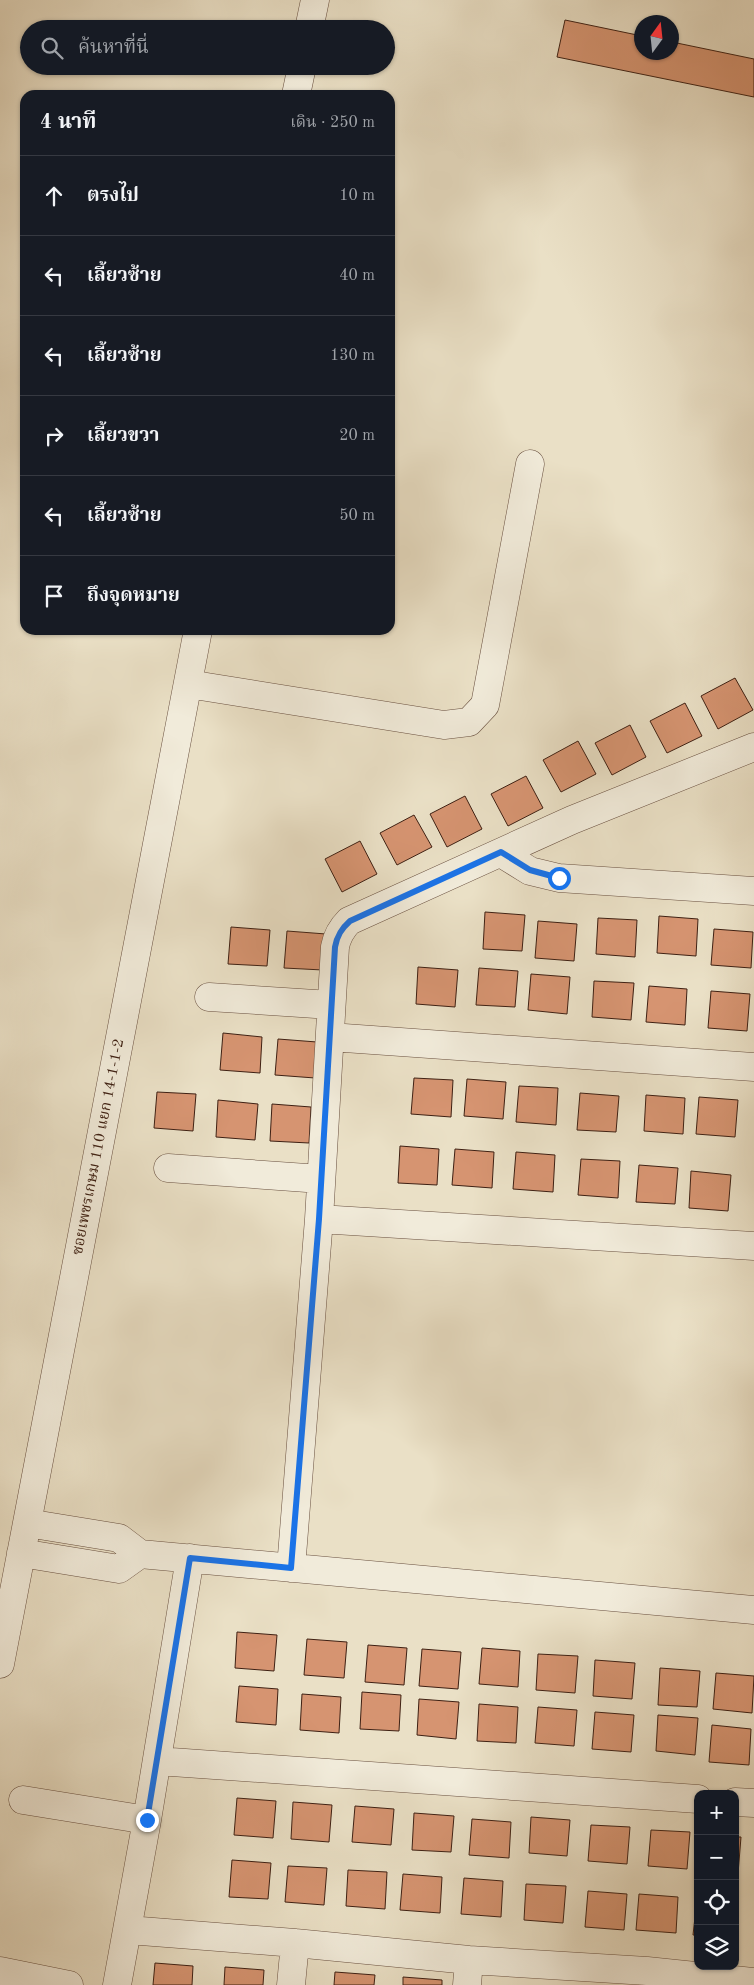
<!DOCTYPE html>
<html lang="th">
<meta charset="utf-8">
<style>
body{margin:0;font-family:"Old Standard TT","Noto Serif Thai",serif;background:#20242c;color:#f1f3f6}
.controls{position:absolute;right:15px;bottom:15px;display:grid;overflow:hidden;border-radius:10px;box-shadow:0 1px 4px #0004}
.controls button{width:45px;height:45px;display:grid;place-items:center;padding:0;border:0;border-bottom:1px solid #363941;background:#171b24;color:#f1f3f6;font:25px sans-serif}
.compass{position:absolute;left:634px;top:15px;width:45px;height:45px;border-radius:50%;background:#171b24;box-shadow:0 1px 4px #0004;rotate:15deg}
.stop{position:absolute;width:15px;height:15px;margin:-11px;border:4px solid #1a73e8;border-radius:50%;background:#fff}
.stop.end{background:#1a73e8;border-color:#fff;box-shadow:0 1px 5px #0008}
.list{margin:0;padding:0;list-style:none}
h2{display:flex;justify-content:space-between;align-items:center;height:65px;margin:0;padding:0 20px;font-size:21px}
h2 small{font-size:16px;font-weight:400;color:#9ea1a6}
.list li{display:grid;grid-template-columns:32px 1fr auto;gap:15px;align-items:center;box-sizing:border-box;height:80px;padding:0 20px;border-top:1px solid #363941}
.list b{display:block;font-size:19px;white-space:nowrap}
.list em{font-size:16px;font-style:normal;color:#9ea1a6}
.icon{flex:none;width:28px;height:28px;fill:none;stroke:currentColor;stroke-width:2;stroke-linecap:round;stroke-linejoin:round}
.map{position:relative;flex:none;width:754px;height:1985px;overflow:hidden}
.search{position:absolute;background:#171b24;box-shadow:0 1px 4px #0004;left:20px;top:20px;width:375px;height:55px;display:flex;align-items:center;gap:12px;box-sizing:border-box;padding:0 18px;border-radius:28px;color:#9ea1a6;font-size:19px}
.panel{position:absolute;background:#171b24;box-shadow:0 1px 4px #0004;left:20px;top:90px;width:375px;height:545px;border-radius:15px}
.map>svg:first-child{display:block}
</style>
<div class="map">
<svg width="754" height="1985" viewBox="0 0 754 1985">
<rect width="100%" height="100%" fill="#eae0c6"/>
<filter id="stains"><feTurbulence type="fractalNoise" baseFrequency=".004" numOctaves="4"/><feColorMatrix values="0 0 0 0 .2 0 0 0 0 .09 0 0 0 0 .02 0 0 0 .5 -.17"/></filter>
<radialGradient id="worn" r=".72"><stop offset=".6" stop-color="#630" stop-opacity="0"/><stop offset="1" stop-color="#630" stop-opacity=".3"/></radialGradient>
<path fill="#d69471" stroke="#3e2013" d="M565 20 642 36V52H672V42L754 59V97L557 57Z
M735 678 753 710 718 729 701 696Z
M685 703 702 736 667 753 650 721Z
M630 725 646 757 612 775 595 743Z
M578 741 596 774 561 792 543 760Z
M526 776 543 808 508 826 491 794Z
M465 796 482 829 447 847 430 814Z
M414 815 432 847 397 865 380 833Z
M360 841 377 874 342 892 325 859Z
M485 912 525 915 522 951 483 949Z
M659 916 698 919 696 956 657 953Z
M598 918 637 920 635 957 596 954Z
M538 921 577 924 574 961 535 958Z
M231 927 270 930 267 966 228 964Z
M714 929 753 932 751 968 711 965Z
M287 931 326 934 323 970 284 968Z
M418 967 458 970 455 1007 416 1004Z
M479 968 518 971 515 1007 476 1005Z
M531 974 570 977 567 1014 528 1010Z
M594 981 634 983 631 1020 592 1017Z
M649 986 687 989 685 1025 646 1022Z
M711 991 750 994 747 1031 708 1028Z
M223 1033 262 1037 260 1073 220 1070Z
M278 1039 317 1042 315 1078 275 1075Z
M414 1078 453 1080 451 1117 411 1114Z
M467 1079 506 1082 503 1119 464 1116Z
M519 1086 558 1088 556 1125 516 1122Z
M157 1092 196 1094 193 1131 154 1128Z
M580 1093 619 1096 616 1132 577 1130Z
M646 1095 685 1098 683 1134 644 1131Z
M699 1097 738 1100 735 1137 696 1134Z
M218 1100 258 1104 255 1140 216 1137Z
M272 1104 311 1107 309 1143 270 1141Z
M400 1146 439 1149 437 1185 398 1183Z
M455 1149 494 1152 492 1188 452 1185Z
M516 1152 555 1155 553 1192 513 1189Z
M581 1159 620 1161 618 1198 578 1195Z
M639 1165 678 1168 675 1204 636 1202Z
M691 1171 731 1175 728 1211 689 1208Z
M237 1632 277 1635 274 1671 235 1668Z
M307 1639 347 1642 344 1678 304 1675Z
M368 1645 407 1648 404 1685 365 1682Z
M482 1648 520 1651 518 1687 479 1684Z
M422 1649 461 1652 458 1689 419 1686Z
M538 1654 578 1656 575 1693 536 1690Z
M595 1660 635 1663 632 1699 593 1696Z
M660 1668 700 1671 697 1707 658 1705Z
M716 1673 754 1676 752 1713 713 1709Z
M239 1686 278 1689 276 1725 236 1722Z
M362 1692 401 1695 399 1731 360 1729Z
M302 1694 341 1697 339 1733 300 1730Z
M419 1699 459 1702 456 1739 417 1735Z
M479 1704 518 1707 516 1743 477 1741Z
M538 1707 577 1710 574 1746 535 1743Z
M595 1712 634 1715 631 1752 592 1749Z
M658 1715 698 1718 695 1755 656 1751Z
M712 1725 751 1729 749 1765 709 1762Z
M237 1798 276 1801 273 1838 234 1835Z
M293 1802 332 1805 329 1842 291 1839Z
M355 1806 394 1809 391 1845 352 1842Z
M414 1813 454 1816 451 1852 412 1850Z
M531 1817 570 1820 567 1856 529 1853Z
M472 1819 511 1822 509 1858 469 1855Z
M591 1825 630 1827 627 1864 588 1861Z
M651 1830 690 1832 687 1869 648 1866Z
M735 1837H741L738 1874H735Z
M232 1860 271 1863 268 1899 229 1897Z
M288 1866 327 1868 324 1905 285 1902Z
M348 1870 387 1872 385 1909 346 1906Z
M403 1874 442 1877 440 1913 400 1910Z
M464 1878 503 1881 501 1917 461 1914Z
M526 1884 566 1886 563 1923 524 1920Z
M588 1891 627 1894 624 1930 585 1927Z
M639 1894 678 1897 676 1933 636 1930Z
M697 1899H698V1935H693Z
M155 1963 193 1966 192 1985H153Z
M225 1967 264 1970 263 1985H224Z
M335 1972 375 1975 374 1985H334Z
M403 1977 442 1980V1985H403Z"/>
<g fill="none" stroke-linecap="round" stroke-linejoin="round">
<g stroke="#695040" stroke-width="29">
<path id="minor" d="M309 29 315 0
M296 95 302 66
M188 684 444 725 469 722 485 705 530 464
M501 853 530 871 559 878 754 891
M209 997 331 1005
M330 1037 754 1067
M168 1168 321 1179
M319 1219 754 1246
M27 1523 119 1538 140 1554 754 1610
M21 1553 119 1569 140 1554
M291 1568 319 1219 335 947C337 936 341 929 349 921L572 820 754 747
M0 1664 198 630
M157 1761 698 1799
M23 1800 147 1820
M735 1802 754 1803
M128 1930 295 1943 469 1960 647 1971 754 1982
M0 1971 69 1985
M117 1985 147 1820 190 1558
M291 1985 295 1943
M467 1985 469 1960"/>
</g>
<use href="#minor" stroke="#f1ebda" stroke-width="28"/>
</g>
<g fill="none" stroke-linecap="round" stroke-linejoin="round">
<path stroke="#1a73e8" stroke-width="6" d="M147 1820 190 1558 291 1568 319 1219 335 947C337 936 341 929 350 921L501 852 530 870 559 878"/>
</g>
<g text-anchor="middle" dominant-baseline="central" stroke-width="5" stroke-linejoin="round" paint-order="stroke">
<g font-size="15" fill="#3e2013" stroke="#f1ebda">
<text transform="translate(99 1147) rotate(-79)">ซอยเพชรเกษม 110 แยก 14-1-1-2</text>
</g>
</g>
<rect width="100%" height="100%" filter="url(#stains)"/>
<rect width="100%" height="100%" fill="url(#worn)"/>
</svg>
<div class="controls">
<button>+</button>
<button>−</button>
<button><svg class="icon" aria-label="locate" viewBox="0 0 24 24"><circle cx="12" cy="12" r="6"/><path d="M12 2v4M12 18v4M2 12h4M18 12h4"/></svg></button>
<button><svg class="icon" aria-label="layers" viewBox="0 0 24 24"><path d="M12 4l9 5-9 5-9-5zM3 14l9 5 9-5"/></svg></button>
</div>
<svg class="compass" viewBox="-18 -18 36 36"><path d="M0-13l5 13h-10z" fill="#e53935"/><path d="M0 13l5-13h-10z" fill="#9ea1a6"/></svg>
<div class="stop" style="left:559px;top:878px"></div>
<div class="stop end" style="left:147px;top:1820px"></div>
<div class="search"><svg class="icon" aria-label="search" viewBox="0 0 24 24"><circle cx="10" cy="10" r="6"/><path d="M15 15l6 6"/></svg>ค้นหาที่นี่</div>
<section class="panel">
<h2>4 นาที<small>เดิน · 250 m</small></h2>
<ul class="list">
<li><svg class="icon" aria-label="ahead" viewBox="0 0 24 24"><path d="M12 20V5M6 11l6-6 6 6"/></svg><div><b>ตรงไป</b></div><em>10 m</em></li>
<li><svg class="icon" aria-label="left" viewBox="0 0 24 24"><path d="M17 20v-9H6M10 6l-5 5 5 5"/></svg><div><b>เลี้ยวซ้าย</b></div><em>40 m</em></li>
<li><svg class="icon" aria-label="left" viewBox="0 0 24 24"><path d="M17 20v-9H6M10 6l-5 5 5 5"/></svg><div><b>เลี้ยวซ้าย</b></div><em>130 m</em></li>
<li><svg class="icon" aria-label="right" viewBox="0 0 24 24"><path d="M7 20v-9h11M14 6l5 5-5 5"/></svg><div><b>เลี้ยวขวา</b></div><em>20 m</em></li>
<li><svg class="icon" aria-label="left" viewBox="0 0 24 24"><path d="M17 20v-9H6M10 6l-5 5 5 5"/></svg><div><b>เลี้ยวซ้าย</b></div><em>50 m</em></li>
<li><svg class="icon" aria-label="arrive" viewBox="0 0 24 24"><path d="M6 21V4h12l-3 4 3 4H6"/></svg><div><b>ถึงจุดหมาย</b></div></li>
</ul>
</section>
</div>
